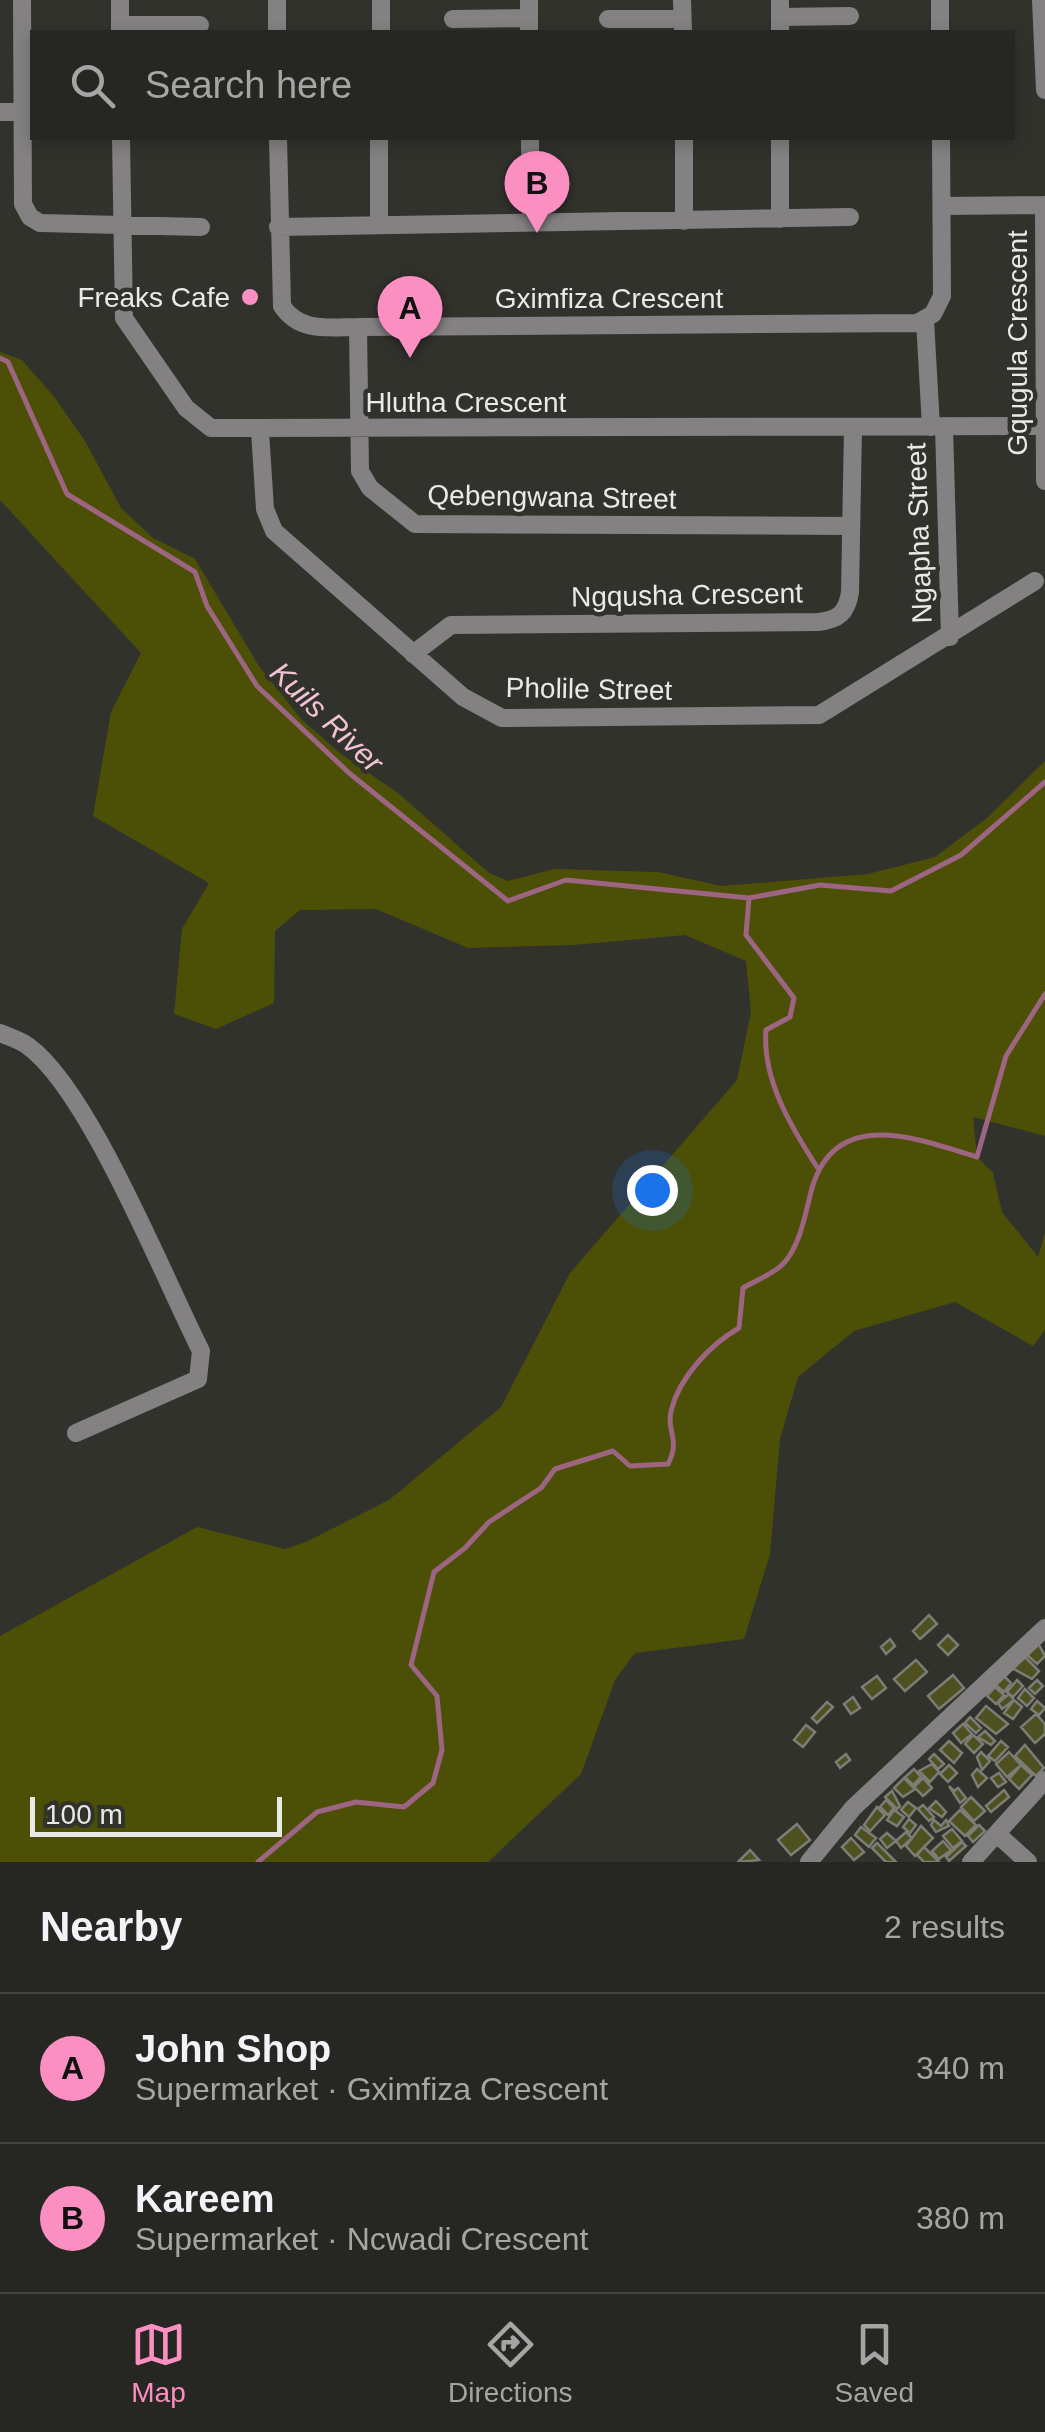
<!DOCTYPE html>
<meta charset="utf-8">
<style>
body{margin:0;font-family:Helvetica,sans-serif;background:#32322f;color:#f1f3f6}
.scale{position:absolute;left:30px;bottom:25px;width:252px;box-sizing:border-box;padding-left:10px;border:5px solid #e9e9e6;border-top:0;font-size:28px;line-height:35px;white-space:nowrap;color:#e9e9e6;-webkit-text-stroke:8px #32322d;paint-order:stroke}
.you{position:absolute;left:652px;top:1190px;width:35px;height:35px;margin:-25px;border:8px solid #fff;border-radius:50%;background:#1a73e8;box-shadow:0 0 0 15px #1a73e833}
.badge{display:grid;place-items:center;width:65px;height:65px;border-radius:50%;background:#fc8fc2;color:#111;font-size:32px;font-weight:700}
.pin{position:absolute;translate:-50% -82px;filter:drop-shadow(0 2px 5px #0008)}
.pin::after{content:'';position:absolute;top:52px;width:35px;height:30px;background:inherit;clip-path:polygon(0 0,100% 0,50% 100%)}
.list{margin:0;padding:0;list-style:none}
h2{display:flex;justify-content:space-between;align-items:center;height:130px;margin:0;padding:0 40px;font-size:42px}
h2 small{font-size:32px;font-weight:400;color:#a4a5a5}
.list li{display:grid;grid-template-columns:65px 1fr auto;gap:30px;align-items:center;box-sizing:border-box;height:150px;padding:0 40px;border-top:2px solid #424340}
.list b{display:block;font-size:38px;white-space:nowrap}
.list p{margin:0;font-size:32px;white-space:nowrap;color:#a4a5a5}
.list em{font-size:32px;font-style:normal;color:#a4a5a5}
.icon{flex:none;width:55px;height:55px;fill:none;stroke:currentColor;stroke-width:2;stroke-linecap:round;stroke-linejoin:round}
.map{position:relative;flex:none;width:1045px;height:1862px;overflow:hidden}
.search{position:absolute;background:#262622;box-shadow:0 5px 15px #0003;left:30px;right:30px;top:30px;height:110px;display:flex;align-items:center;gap:25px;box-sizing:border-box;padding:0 35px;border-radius:0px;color:#a4a5a5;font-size:38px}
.sheet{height:430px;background:#262622}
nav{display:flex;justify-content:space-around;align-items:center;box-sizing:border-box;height:140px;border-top:2px solid #424340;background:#262622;font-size:28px;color:#a4a5a5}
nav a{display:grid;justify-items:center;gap:5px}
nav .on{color:#fc8fc2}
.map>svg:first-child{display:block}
</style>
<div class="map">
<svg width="1045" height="1862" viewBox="0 0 1045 1862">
<rect width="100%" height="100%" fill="#32322d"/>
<path fill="#4c5006" d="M0 352 22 360 55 398 85 441 121 508 153 538 195 559 259 666 302 720 341 754 398 793 489 873 508 881 554 869 658 872 721 886 868 874 935 857 987 818 1045 761V1136L973 1117 977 1157 993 1173 1002 1212 1038 1257 1045 1233V1330L1033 1346 955 1302 854 1331 798 1377 780 1439 770 1554 744 1639 635 1653 615 1680 581 1774 488 1862H0V1636L197 1527 285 1549 306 1542 389 1500 501 1407 570 1273 737 1080 751 1012 746 961 685 935 573 945 468 948 376 909 300 910 275 931 274 1003 216 1029 174 1014 182 929 209 883 93 816 111 712 141 653 0 500Z"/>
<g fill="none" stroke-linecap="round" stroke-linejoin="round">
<path stroke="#9d6581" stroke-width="5" d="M0 358 8 362 67 494 195 572 207 606 257 686 349 773 508 901 566 880 749 898 820 885 891 891 961 855 1045 782
M749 898 746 935 794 998 790 1017 766 1030C762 1079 791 1127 817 1167
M258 1862 317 1812 356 1802 404 1807 433 1783 442 1750 437 1696 411 1665 434 1572 465 1548 489 1522 541 1488 555 1469 613 1451 630 1466 668 1464C681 1439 666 1432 671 1411 679 1377 711 1344 739 1328L743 1288C755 1281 773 1274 783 1264 800 1246 805 1215 811 1192 833 1106 916 1138 977 1157L1006 1056 1045 994"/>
</g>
<path fill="#4e511f" stroke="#7c7d77" stroke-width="2.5" d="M929 1615 937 1624 920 1639 913 1631Z
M948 1635 958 1645 948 1655 938 1645Z
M890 1639 895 1646 886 1654 881 1647Z
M1038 1643 1045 1656 1037 1664 1027 1655Z
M1024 1656 1039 1671 1032 1679 1012 1668Z
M916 1660 927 1672 905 1691 894 1679Z
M953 1675 964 1688 939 1709 928 1696Z
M877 1676 886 1688 872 1699 862 1687Z
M1004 1676 1011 1683 1004 1692 996 1685Z
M1017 1680 1023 1686 1013 1697 1007 1692Z
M1037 1680 1043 1686 1035 1694 1029 1688Z
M995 1687 1004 1695 996 1704 987 1696Z
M1025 1689 1034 1698 1027 1706 1018 1698Z
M1009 1694 1014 1700 1002 1709 998 1703Z
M853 1697 860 1708 851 1714 844 1704Z
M1014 1700 1022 1707 1013 1719 1004 1713Z
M1037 1701 1045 1708 1039 1715 1031 1709Z
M827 1702 833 1707 817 1723 812 1718Z
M986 1706 1008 1724 996 1734 976 1718Z
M1036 1714 1045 1724V1734L1035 1743 1021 1727Z
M970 1717 981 1728 976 1733 965 1723Z
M963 1724 972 1734 961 1743 953 1733Z
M806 1725 815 1732 803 1747 794 1740Z
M985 1731 995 1741 991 1745 978 1737Z
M973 1735 983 1744 974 1753 965 1744Z
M949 1741 962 1753 954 1763 940 1750Z
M1001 1741 1008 1747 995 1761 988 1756Z
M1025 1745 1044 1768 1036 1776 1015 1756Z
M981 1752 990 1761 982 1770 977 1757Z
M1009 1752 1021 1765 1007 1777 996 1764Z
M846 1754 850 1760 840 1768 836 1762Z
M934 1754 944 1764 938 1769 929 1759Z
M932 1764 939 1772 930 1782 919 1771Z
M949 1765 957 1773 948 1782 940 1774Z
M1021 1765 1032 1775 1019 1789 1009 1779Z
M914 1769 921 1777 913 1785 905 1777Z
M977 1769 987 1778 978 1787 972 1775Z
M999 1773 1006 1782 998 1787 991 1778Z
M904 1778 915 1789 903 1797 894 1788Z
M923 1778 932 1788 923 1796 914 1787Z
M949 1786 954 1791 958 1788 966 1798 960 1803Z
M1004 1790 1009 1797 991 1812 986 1806Z
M892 1791 900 1806 897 1809 885 1797Z
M971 1797 985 1811 974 1821 961 1807Z
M886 1800 894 1808 888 1815 880 1807Z
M936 1801 946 1812 942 1817 929 1808Z
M908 1802 916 1808 909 1817 901 1810Z
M923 1805 934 1817 929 1821 918 1809Z
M877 1807 885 1815 870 1831 864 1825Z
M894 1810 904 1817 897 1826 887 1820Z
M960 1810 976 1825 965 1836 949 1821Z
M909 1819 916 1825 910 1833 903 1827Z
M934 1820 941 1826 946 1820 949 1826 936 1832 931 1825Z
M797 1824 810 1840 791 1855 778 1840Z
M979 1825 985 1831 973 1842 968 1836Z
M921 1826 933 1838 915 1856 906 1846Z
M861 1827 876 1838 869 1847 855 1835Z
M952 1829 962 1841 953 1848 943 1836Z
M906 1832 912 1838 901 1848 896 1841Z
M887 1833 896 1841 887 1848 880 1839Z
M851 1838 864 1852 854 1860 842 1847Z
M943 1841 951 1850 939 1859 932 1851Z
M962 1842 966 1846 949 1861 946 1857Z
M877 1843 896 1862H886L872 1848Z
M924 1847 939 1862H924L917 1855Z
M750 1850 759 1860 738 1862Z"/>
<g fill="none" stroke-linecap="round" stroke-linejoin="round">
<path stroke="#848182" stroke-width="18" d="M22 0 23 204 30 217 40 223 201 227
M120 0V32
M277 0V32
M529 0V32
M682 0 683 32
M780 0V32
M940 0V32
M1041 0 1045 90
M780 17 850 16
M453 19 529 18
M608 19H682
M120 25H200
M381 32V0
M0 112H23
M121 138 124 318 186 408 211 428 1044 426
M278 138 282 306C300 333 329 327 358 327L917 323 933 314 942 296 941 138
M530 138 531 223
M684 138V221
M780 138V219
M1044 205 1045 481
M942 206 1045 205
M379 225V138
M278 227 850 217
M925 320 931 427
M358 327 360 471 370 488 415 524 851 526
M944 427 950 637
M260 431 265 509 274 531 463 697 502 718 819 715 1035 581
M413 654 451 625 818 622C838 620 847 613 850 592L853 428
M0 1033C9 1037 20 1040 28 1046 89 1090 164 1278 201 1351L198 1379 76 1433
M997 1834 1028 1862
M809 1862 853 1808 1045 1628
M971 1862 1045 1780"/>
</g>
<circle fill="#fc8fc2" stroke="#32322d" stroke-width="4" cx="250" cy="297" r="10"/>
<g text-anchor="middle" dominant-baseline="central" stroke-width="9" stroke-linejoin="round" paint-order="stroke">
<g font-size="28" fill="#e9e9e6" stroke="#32322d" text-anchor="end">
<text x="230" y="297">Freaks Cafe</text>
</g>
<g font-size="28" fill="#e9e9e6" stroke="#32322d">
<text x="609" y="298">Gximfiza Crescent</text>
<text transform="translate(1017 343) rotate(-90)">Gqugula Crescent</text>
<text x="466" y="402">Hlutha Crescent</text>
<text transform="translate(552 497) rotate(1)">Qebengwana Street</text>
<text transform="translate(919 533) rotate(-92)">Ngapha Street</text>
<text transform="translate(687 595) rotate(-1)">Ngqusha Crescent</text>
<text transform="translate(589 689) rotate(1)">Pholile Street</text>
</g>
<g font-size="30" font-style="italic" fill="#f2c2d6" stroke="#32322d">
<text transform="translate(327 717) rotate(44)">Kuils River</text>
</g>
</g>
</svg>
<div class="scale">100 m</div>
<div class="you"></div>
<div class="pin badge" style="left:410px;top:358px">A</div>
<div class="pin badge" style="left:537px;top:233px">B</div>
<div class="search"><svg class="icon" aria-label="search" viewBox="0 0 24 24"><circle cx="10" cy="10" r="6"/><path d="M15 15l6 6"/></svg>Search here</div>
</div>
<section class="sheet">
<h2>Nearby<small>2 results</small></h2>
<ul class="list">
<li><span class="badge">A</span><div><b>John Shop</b><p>Supermarket · Gximfiza Crescent</p></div><em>340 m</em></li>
<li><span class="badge">B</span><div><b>Kareem</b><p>Supermarket · Ncwadi Crescent</p></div><em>380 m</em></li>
</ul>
</section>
<nav>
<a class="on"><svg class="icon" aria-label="map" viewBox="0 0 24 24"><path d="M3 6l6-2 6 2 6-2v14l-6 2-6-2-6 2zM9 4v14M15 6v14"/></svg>Map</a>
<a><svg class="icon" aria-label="directions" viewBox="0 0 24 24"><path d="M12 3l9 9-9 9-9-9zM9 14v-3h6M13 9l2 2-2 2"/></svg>Directions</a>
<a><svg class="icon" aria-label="saved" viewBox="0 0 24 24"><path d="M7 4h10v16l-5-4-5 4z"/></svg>Saved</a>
</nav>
